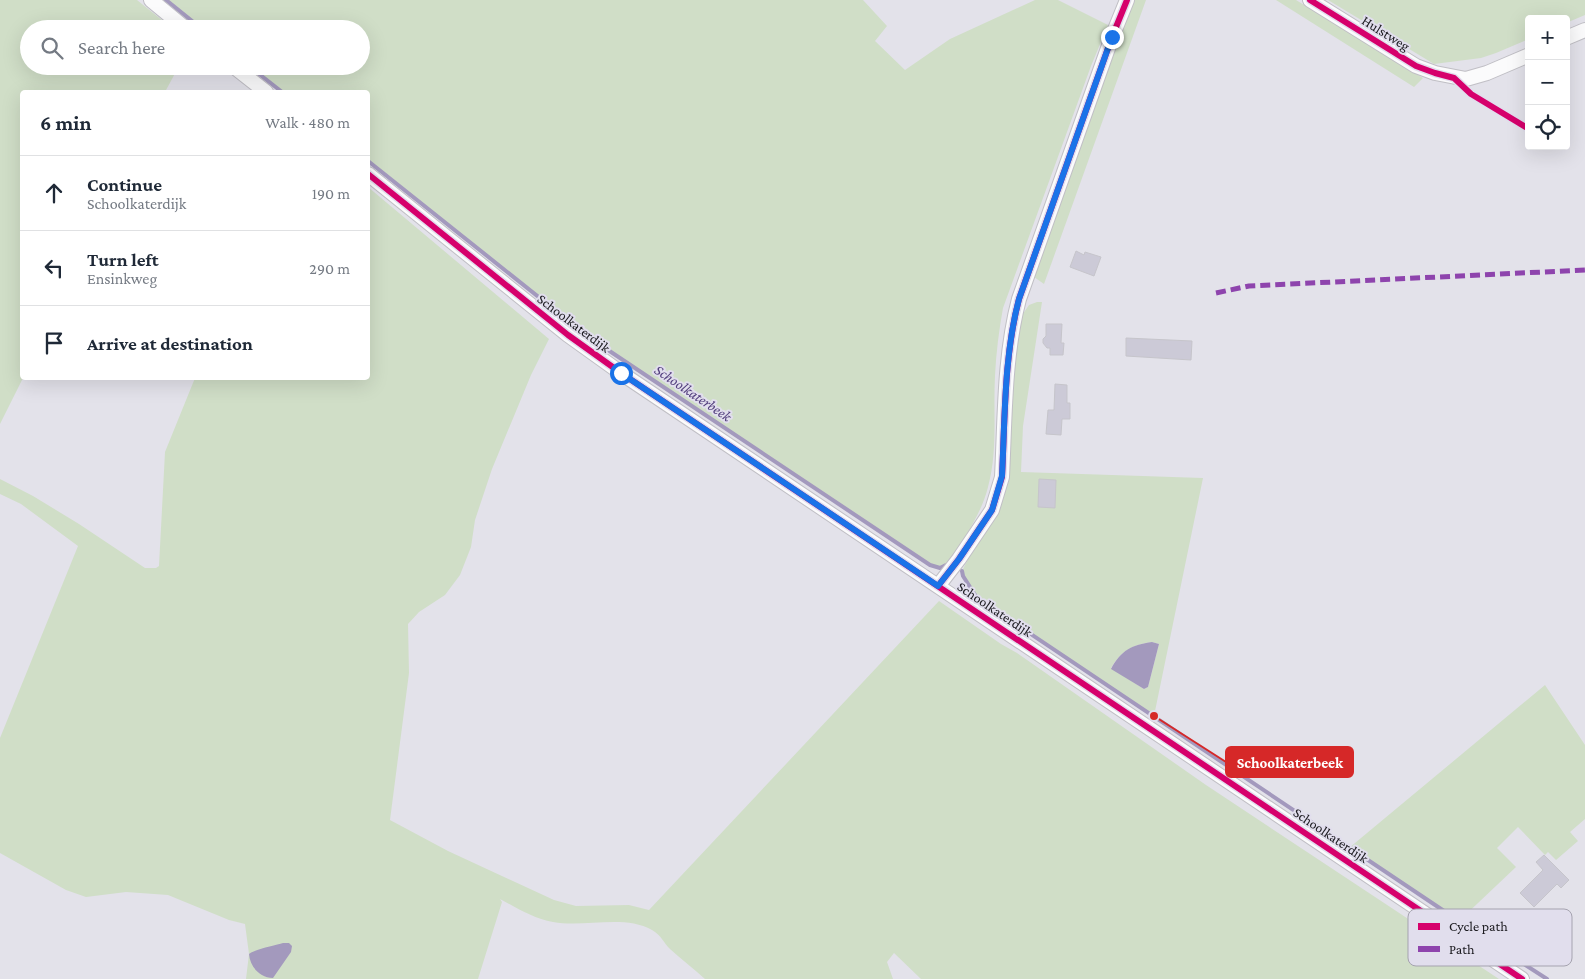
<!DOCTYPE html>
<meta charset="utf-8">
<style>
body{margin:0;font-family:"Crimson Pro",serif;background:#f6f6f7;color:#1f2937}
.controls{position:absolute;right:15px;top:15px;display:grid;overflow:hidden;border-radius:5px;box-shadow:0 5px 20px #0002}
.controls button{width:45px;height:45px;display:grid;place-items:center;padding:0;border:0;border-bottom:1px solid #e0e1e3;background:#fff;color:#1f2937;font:25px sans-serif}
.stop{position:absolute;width:15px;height:15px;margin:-11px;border:4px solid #1a73e8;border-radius:50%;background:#fff}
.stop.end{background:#1a73e8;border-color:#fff;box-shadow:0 1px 5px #0008}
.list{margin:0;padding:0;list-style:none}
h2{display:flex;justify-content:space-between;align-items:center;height:65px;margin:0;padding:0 20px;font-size:21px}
h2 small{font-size:16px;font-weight:400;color:#747a83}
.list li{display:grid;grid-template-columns:32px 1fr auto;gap:15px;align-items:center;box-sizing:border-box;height:75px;padding:0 20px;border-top:1px solid #e0e1e3}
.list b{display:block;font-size:19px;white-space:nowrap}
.list p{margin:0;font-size:16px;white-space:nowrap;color:#747a83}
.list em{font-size:16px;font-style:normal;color:#747a83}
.icon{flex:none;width:28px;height:28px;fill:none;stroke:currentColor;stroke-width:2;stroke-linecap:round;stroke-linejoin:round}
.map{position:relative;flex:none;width:1585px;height:979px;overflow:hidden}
.search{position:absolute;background:#fff;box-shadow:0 5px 20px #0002;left:20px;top:20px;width:350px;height:55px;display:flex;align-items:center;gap:12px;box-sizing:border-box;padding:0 18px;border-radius:28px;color:#747a83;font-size:19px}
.panel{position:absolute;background:#fff;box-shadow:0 5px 20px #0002;left:20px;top:90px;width:350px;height:290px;border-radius:5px}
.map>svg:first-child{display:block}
</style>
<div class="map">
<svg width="1585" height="979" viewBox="0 0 1585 979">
<rect width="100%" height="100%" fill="#e3e2ea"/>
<path fill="#d0dec7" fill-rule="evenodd" d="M0 0H137L173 29H29V66H179L165 92H22L23 378 0 424Z
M166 0H863L887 26 875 41 905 70 950 39 1035 0H1058L1108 25 1091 66 1003 308C999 330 996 353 995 376 993 414 998 450 988 487 984 504 975 520 966 536 959 548 953 561 940 568L930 565 590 338 368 161V92H282L249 66H361V29H202Z
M1132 0H1146L1044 284 1034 277Z
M1276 0H1296L1423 78 1414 87Z
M1328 0H1585V15L1566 23V19H1529V39L1496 53 1481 58 1434 64Z
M368 187 549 339 531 375 492 469 475 520 471 547 460 575 445 595 419 612 408 624 409 673 390 820 448 851 554 900 576 906 629 905 649 910 939 601 1001 644 1017 653 1206 785 1499 979H921L894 953 887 962 893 979H705C694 969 681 959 670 949 663 942 662 936 652 930 624 914 584 928 553 922 534 919 517 908 500 899L502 902 478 979H246L249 954 245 924 229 920 168 895 126 892 86 897 66 890 0 853V738L78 546 21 504 0 494V479L33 496 79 524 145 568H156L159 566 165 452 195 378H368Z
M1037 302H1042L1023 426 1021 472 1203 478 1154 716 977 598 963 576 962 571 966 563 1003 500 1007 482 1009 461 1012 388 1020 318 1029 305ZM1152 642 1159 644 1148 687 1144 689 1111 668C1122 650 1132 645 1152 642Z
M1545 685 1585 745V819L1570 832 1578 841 1556 860 1548 852 1545 855 1518 827 1497 848 1516 867 1459 921 1349 848Z"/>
<path fill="#a399bd" d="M1152 642 1159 644 1148 687 1144 689 1111 669C1121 650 1132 645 1152 642Z
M283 943H289L292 946 291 952 273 978C259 978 250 966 249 954 253 950 276 945 283 943Z"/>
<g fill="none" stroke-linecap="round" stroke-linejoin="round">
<path stroke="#a399bd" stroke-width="4" d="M166 0 202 29
M249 66 282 92
M368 161 590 338 930 565 940 568 946 565
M962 571 963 576 977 598 1459 921
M1510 955 1547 979"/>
</g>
<path fill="#cccad7" stroke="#c6c5cb" d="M1076 251 1084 255 1085 252 1101 257 1094 276 1070 267Z
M1046 324H1062L1061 343H1064L1063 355H1050V348H1047L1043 343V339L1046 336Z
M1126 338 1192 341 1191 360 1126 356Z
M1055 384 1067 385V403H1070V419H1062L1061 435 1046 434 1048 410H1054Z
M1039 479 1056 480 1055 508 1038 507Z
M1544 855 1569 880 1561 888 1557 884 1534 907 1520 893 1543 870 1536 862Z"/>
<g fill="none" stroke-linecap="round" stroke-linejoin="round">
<g stroke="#c0bfc5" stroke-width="16">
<path id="minor" d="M151 0 186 29
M1310 0 1416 66 1435 73 1466 79 1487 73 1529 55
M1566 38 1585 30
M233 66 266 92
M368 174 568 335 621 373 1522 979
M938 586 959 559 992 510 1002 477C1005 418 1004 356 1019 299L1112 37 1127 0"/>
</g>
<use href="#minor" stroke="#fbfbfc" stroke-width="14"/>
<path stroke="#8e44ad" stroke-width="5" stroke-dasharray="10 5" stroke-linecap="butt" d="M1216 293 1249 286 1585 270"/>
<g stroke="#e1deed" stroke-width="9">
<path id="cycleway" d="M1310 0 1416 66 1435 73 1454 78 1471 94 1529 129
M368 174 568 335 621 373 1522 979
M938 586 959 559 992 510 1002 477C1005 418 1004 356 1019 299L1112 37 1127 0"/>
</g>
<use href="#cycleway" stroke="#d6006c" stroke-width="6"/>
</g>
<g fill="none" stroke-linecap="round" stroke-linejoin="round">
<path stroke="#1a73e8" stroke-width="6" d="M621 373 938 586 959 559 992 510 1002 476C1005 418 1004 355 1019 299L1112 37"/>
</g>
<g text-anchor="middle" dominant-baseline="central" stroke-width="4" stroke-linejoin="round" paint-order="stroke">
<g font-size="14" fill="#1a191e" stroke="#e1deed">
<text transform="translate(1386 33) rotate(32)">Hulstweg</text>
<text transform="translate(574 323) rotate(37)">Schoolkaterdijk</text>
<text transform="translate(995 609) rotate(34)">Schoolkaterdijk</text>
<text transform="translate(1331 835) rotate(34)">Schoolkaterdijk</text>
</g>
<g font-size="15" font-style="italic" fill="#523e7d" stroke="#e1deed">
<text transform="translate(693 393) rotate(34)">Schoolkaterbeek</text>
</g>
</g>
<rect x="1408" y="909" width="164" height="57" rx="8" fill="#e1deed" stroke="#a5a3af" stroke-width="1"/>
<rect x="1418" y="923" width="22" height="7" fill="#d6006c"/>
<rect x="1418" y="946" width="22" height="6" fill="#8e44ad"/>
<g font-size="14" fill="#1a191e">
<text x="1449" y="931">Cycle path</text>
<text x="1449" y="954">Path</text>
</g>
<path fill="none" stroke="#d62828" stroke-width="2" d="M1154 716L1226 762"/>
<circle fill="#d62828" stroke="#e1deed" stroke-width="2" cx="1154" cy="716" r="5"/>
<rect fill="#d62828" stroke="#d62828" stroke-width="2" x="1226" y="747" width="127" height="30" rx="5"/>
<g font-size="15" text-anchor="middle" font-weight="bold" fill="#fff">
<text x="1290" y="768">Schoolkaterbeek</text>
</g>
</svg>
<div class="controls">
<button>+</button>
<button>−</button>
<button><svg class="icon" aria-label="locate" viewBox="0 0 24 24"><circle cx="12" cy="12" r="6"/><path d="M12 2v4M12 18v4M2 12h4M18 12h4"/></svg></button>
</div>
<div class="stop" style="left:621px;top:373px"></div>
<div class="stop end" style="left:1112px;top:37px"></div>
<div class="search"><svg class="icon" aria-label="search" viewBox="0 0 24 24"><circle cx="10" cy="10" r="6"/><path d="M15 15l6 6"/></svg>Search here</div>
<section class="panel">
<h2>6 min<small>Walk · 480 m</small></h2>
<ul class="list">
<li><svg class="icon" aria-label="ahead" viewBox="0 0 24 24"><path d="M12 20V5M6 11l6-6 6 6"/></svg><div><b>Continue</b><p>Schoolkaterdijk</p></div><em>190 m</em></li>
<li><svg class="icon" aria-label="left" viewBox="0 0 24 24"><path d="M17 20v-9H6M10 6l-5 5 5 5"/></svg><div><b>Turn left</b><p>Ensinkweg</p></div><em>290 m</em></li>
<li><svg class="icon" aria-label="arrive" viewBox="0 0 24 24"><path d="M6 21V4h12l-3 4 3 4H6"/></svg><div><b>Arrive at destination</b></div></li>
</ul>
</section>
</div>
